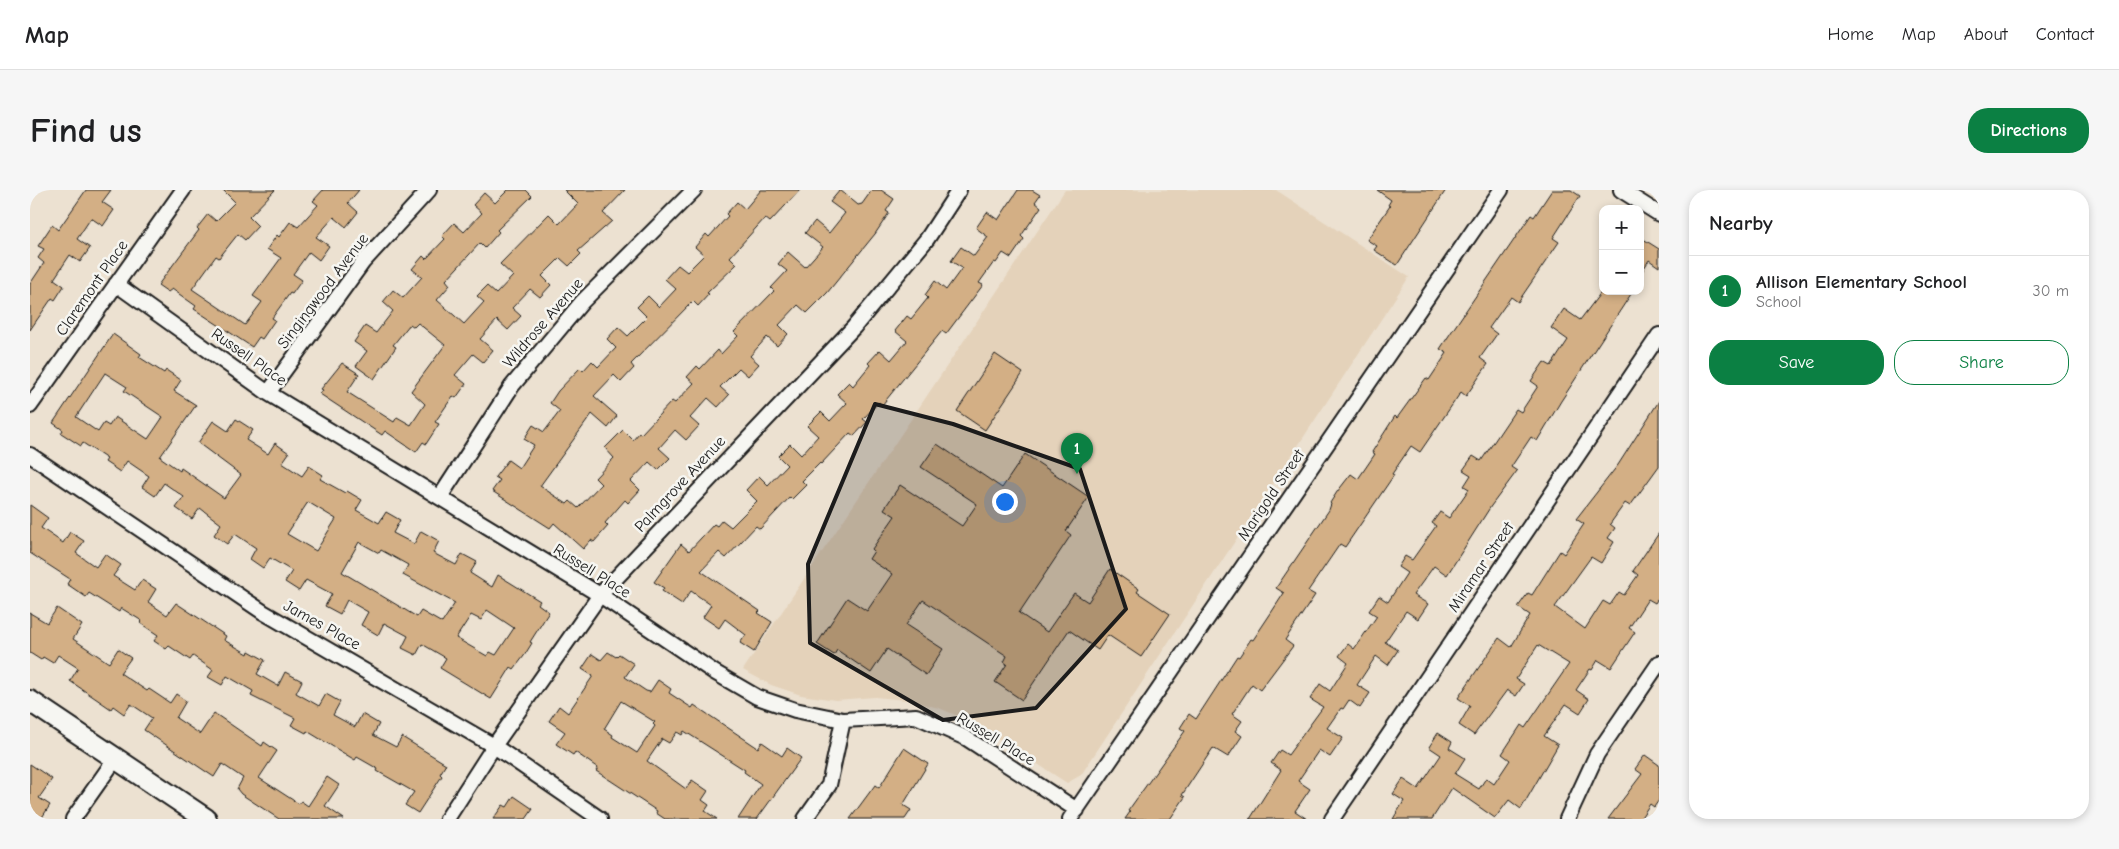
<!DOCTYPE html>
<meta charset="utf-8">
<style>
body{margin:0;font-family:"Comic Neue",sans-serif;background:#f6f6f6;color:#202124}
.controls{position:absolute;right:15px;top:15px;display:grid;overflow:hidden;border-radius:10px;box-shadow:0 2px 8px #0003}
.controls button{width:45px;height:45px;display:grid;place-items:center;padding:0;border:0;border-bottom:1px solid #e0e0e0;background:#fff;color:#202124;font:25px sans-serif}
.you{position:absolute;left:974px;top:311px;width:18px;height:18px;margin:-12px;border:4px solid #fff;border-radius:50%;background:#1a73e8;box-shadow:0 0 0 8px #1a73e833}
.badge{display:grid;place-items:center;width:32px;height:32px;border-radius:50%;background:#0b8043;color:#fff;font-size:16px;font-weight:700}
.pin{position:absolute;translate:-50% -41px;filter:drop-shadow(0 1px 2px #0008)}
.pin::after{content:'';position:absolute;top:26px;width:18px;height:15px;background:inherit;clip-path:polygon(0 0,100% 0,50% 100%)}
.list{margin:0;padding:0;list-style:none}
h2{display:flex;justify-content:space-between;align-items:center;height:65px;margin:0;padding:0 20px;font-size:21px}
h2 small{font-size:16px;font-weight:400;color:#757577}
.list li{display:grid;grid-template-columns:32px 1fr auto;gap:15px;align-items:center;box-sizing:border-box;height:70px;padding:0 20px;border-top:1px solid #e0e0e0}
.list b{display:block;font-size:19px;white-space:nowrap}
.list p{margin:0;font-size:16px;white-space:nowrap;color:#757577}
.list em{font-size:16px;font-style:normal;color:#757577}
.actions{display:flex;gap:10px;padding:15px 20px}
.actions a{flex:1;padding:11px 0;border:1px solid #0b8043;border-radius:20px;text-align:center;font-size:18px;color:#0b8043}
.actions .main{background:#0b8043;color:#fff}
.map{position:relative;flex:none;width:1629px;height:629px;overflow:hidden;border-radius:20px}
header{display:flex;align-items:center;gap:30px;box-sizing:border-box;height:70px;padding:0 25px;background:#fff;border-bottom:1px solid #e0e0e0}
header strong{font-size:24px}
nav{display:flex;gap:28px;margin-inline-start:auto;font-size:18px}
.intro{display:flex;align-items:center;justify-content:space-between;box-sizing:border-box;height:120px;padding:0 30px}
h1{margin:0;font-size:35px}
.button{padding:12px 22px;border-radius:20px;background:#0b8043;color:#fff;font-size:18px;font-weight:700}
main{display:flex;gap:30px;padding:0 30px}
aside{flex:1;background:#fff;border-radius:20px;box-shadow:0 2px 8px #0003}
.map>svg:first-child{display:block}
</style>
<header>
<strong>Map</strong>
<nav><a>Home</a><a>Map</a><a>About</a><a>Contact</a></nav>
</header>
<div class="intro"><h1>Find us</h1><a class="button">Directions</a></div>
<main>
<div class="map">
<svg width="1629" height="629" viewBox="0 0 1629 629">
<rect width="100%" height="100%" fill="#ece1d1"/>
<filter id="ink" filterUnits="userSpaceOnUse"><feTurbulence type="fractalNoise" baseFrequency=".02" numOctaves="2"/><feDisplacementMap in="SourceGraphic" scale="10" xChannelSelector="R" yChannelSelector="G"/><feConvolveMatrix kernelMatrix="1 2 1 2 8 2 1 2 1" color-interpolation-filters="sRGB"/></filter>
<g filter="url(#ink)">
<path fill="#e4d2ba" d="M1035 0H1246L1379 87 1051 585 1037 593 944 533 909 518 876 510 845 507 806 510 771 505 741 495 713 480Z"/>
<path fill="#d3af85" stroke="#1c1c1c" fill-rule="evenodd" d="M56 0H81L72 12 84 20 73 36 61 28 47 49 60 58 50 72 40 65 24 89 34 96 25 110 22 108 0 140V94L14 73 8 68 14 59 8 56 22 35 28 40Z
M193 0H245L219 27 228 36 215 50 208 44 189 68 186 66 162 99 215 135 232 112 223 106 251 68 237 59 247 45 249 47 260 32 268 37 288 15 283 11 293 0H329L318 13 328 22 316 37 304 27 286 47 299 56 289 70 279 62 263 84 272 90 262 104 260 103 242 128 245 130 232 149 229 147 222 157 164 119 166 116 142 99 138 102 128 95 169 40 167 38 178 24 186 31 205 12Z
M478 0H496L502 6 467 40 469 42 455 58 450 53 416 90 420 95 407 110 434 134 454 112 447 106 457 96 466 104 483 86 470 74 519 24 529 34 548 14 534 0H595L573 23 582 31 548 61 551 64 539 76 530 68 512 86 521 95 510 107 500 99 482 118 491 126 478 140 467 130 450 149 463 160 453 172 443 164 425 185 436 194 426 208 423 206 405 232 409 234 396 254 393 252 386 262 355 241 352 245 290 204 293 200 291 199 312 173 329 184 317 202 364 232 367 227 381 235 395 214 381 201 415 155 388 133 384 137 380 134 363 155 366 157 344 189 326 176 337 161 324 152 335 136 346 143 363 121 353 112 363 100 373 108 392 87 382 79 393 66 396 69 415 49 412 46 424 33 434 42 452 23 443 15 454 3 465 13Z
M731 0H770L740 32 735 28 700 67 707 74 677 103 679 104 668 116 663 111 601 174 604 178 591 192 584 185 564 206 587 226 578 238 562 224 510 296 537 314 540 311 548 318 571 294 565 288 584 268 575 258 593 240 603 250 609 243 611 244 642 211 645 213 664 193 657 187 667 176 670 179 688 160 691 164 708 146 704 142 744 101 741 98 757 81 748 74 758 62 775 77 793 57 775 43 785 31 799 43 815 23 800 12 810 0 828 15 832 14 842 0H851L864 9 856 21 859 23 845 44 797 103 777 123 768 115 749 135 758 144 747 156 737 147 720 166 729 174 718 186 709 178 690 197 699 205 688 217 678 208 660 228 669 236 656 250 645 240 629 258 640 268 628 280 619 272 601 291 610 300 598 313 595 310 575 333 578 336 564 352 561 350 553 359 524 333 520 338 462 301 470 290 465 287 478 270 489 278 504 255 494 249 503 235 514 242 530 221 520 213 528 201 550 178 553 181 562 171 568 177 586 158 577 149 588 137 598 146 617 127 607 117 618 106 629 117 646 99 635 89 648 75 657 82 674 65 665 57 676 44 679 47 698 26 696 24 707 12 715 19Z
M988 0H1002L1010 5 1005 12 1011 17 991 46 994 49 981 68 973 63 966 73 964 72 949 93 953 95 916 144 912 141 852 215 849 212 833 229 837 232 824 246 820 243 791 274 790 273 772 291 776 295 762 309 760 307 730 339 726 336 696 368 689 362 671 381 730 421 728 423 742 432 724 462 710 453 716 445 695 429 689 438 673 427 681 415 661 401 652 414 632 401 634 398 624 392 651 354 659 361 684 334 687 336 692 330 701 337 727 311 716 300 729 286 738 295 757 275 748 266 760 254 771 265 788 246 777 236 791 222 800 231 817 213 807 204 819 192 823 196 840 175 838 173 850 160 861 170 877 151 865 141 877 126 881 129 898 108 895 105 905 91 916 100 932 78 921 71 931 57 944 66 958 47 946 38 957 22 968 30Z
M1347 0H1416L1367 75 1344 60 1347 56 1337 50 1360 16 1358 15 1361 10Z
M1522 0H1541L1550 6 1523 48 1529 52 1488 112 1481 107 1459 138 1467 144 1450 168 1458 174 1436 206 1431 202 1390 262 1381 256 1362 284 1364 285 1315 357 1310 354 1278 401 1285 405 1255 450 1263 456 1230 500 1222 494 1202 524 1212 531 1205 541 1212 546 1198 567 1183 558 1152 605 1155 607 1140 629H1095L1100 622 1098 621 1155 541 1150 538 1159 524 1166 529 1207 466 1209 467 1221 449 1223 450 1241 423 1254 403 1246 398 1299 320 1301 314 1300 313 1307 302 1321 284 1328 289 1345 264 1342 262 1365 226 1367 228 1396 188 1399 190 1417 163 1410 159 1422 141 1501 25 1504 27Z
M1610 47 1629 59V77L1619 70 1610 85Z
M1572 101H1603L1531 211 1507 251 1501 247 1481 277 1487 281 1461 316 1417 385 1404 376 1383 405 1398 414 1388 429 1376 421 1355 452 1368 460 1358 475 1346 466 1327 495 1340 503 1330 518 1319 510 1313 519 1311 518 1297 538 1313 548 1300 567 1289 560 1268 591 1280 599 1265 621 1277 629H1220L1251 580 1241 573 1250 560 1258 565 1293 517 1280 509 1290 494 1300 501 1318 473 1309 466 1318 454 1324 459 1347 426 1339 421 1349 406 1358 412 1377 383 1368 377 1375 366 1382 370 1406 336 1402 333 1410 322 1419 328 1439 299 1434 296 1441 285 1433 280 1443 266 1451 271 1486 219 1491 222 1508 196 1501 191 1514 172 1521 176 1538 150 1521 138 1534 119 1550 130Z
M83 144 111 164 109 167 134 183 136 180 151 190 144 201 166 215 130 267 150 281 151 278 194 308 211 285 168 253 183 231 198 241 206 229 223 240 216 250 238 264 245 253 259 263 252 273 272 286 279 276 293 285 290 289 315 303 317 301 332 310 326 320 349 333 356 322 370 330 363 343 384 354 391 341 409 351 403 363 426 375 432 364 447 372 440 383 462 397 468 385 510 411 508 414 519 422 500 452 502 453 494 466 484 479 481 477 461 509 410 478 416 468 392 454 386 465 372 458 378 446 354 433 348 445 331 435 338 422 317 410 310 424 295 416 302 404 276 390 269 401 255 392 262 381 240 368 233 378 220 369 226 358 205 344 197 354 184 345 191 334 170 318 162 329 146 318 154 307 134 293 125 306 112 297 119 286 97 271 90 282 75 272 77 269 53 253 51 256 31 243 33 240 23 233ZM75 183 97 197 94 201 133 227 118 249 85 227 79 236 74 233 68 242 46 227ZM278 312 306 329 286 361 257 344ZM329 352 349 363 351 360 378 375 373 385 425 413 412 433 391 421 387 427 312 382ZM457 420 484 438 466 465 460 462 457 466 426 448 441 425 451 430Z
M965 164 993 183 955 240 927 221Z
M1629 211V276L1600 316 1595 313 1580 334 1585 338 1578 348 1584 352 1571 373 1561 367 1525 417 1555 439 1573 411 1580 415 1589 402 1594 405 1608 385 1603 381 1629 343V407L1625 413 1618 409 1599 438 1605 442 1581 478 1568 470 1562 480 1560 479 1546 500 1559 509 1550 523 1536 514 1514 546 1528 555 1491 619 1479 610 1465 628 1422 598 1402 629H1363L1374 611 1363 604 1373 589 1388 599 1411 565 1399 557 1408 543 1422 552 1419 558 1435 568 1425 584 1449 599 1456 588 1464 594 1480 570 1472 564 1491 535 1495 538 1539 474 1508 455 1486 489 1494 494 1486 506 1477 500 1444 545 1429 535 1440 516 1428 508 1469 448 1481 457 1500 425 1488 417 1498 403 1502 405 1530 361 1534 364 1554 334 1546 329 1588 275Z
M907 254 972 298 995 264 1059 307 1036 341 1041 345 989 423 1017 442 1044 403 1058 412 1080 379 1109 399 1107 402 1140 424 1111 467 1078 445 1068 460 1039 440 992 510 965 492 977 474 974 472 977 466 893 410 876 435 913 459 896 485 857 459 841 483 807 460 804 465 787 454 817 408 837 421 862 384 839 369 844 361 842 359 865 326 854 319 870 295 932 336 947 314 891 277Z
M0 315 18 328 11 338 33 353 40 342 54 351 46 363 66 377 75 364 91 375 83 386 105 400 112 390 126 399 118 412 137 425 146 413 196 446 194 450 218 464 219 461 235 470 227 484 248 496 255 482 272 491 266 503 289 516 296 504 310 512 303 525 325 537 332 524 349 534 343 545 366 557 372 547 416 574 410 584 412 586 388 623 375 615 384 602 347 581 348 579 327 567 325 570 277 541 276 543 261 535 265 528 221 506 223 501 197 486 192 495 178 487 183 480 163 466 160 470 139 456 136 459 124 451 128 445 110 433 112 431 91 418 89 422 59 403 56 407 37 394 40 389 0 363Z
M27 418 52 435 43 449 79 473 88 459 101 468 90 483 117 501 119 499 140 513 146 504 156 511 146 528 170 544 184 523 232 556 234 552 247 561 229 588 269 614 271 611 278 616 297 587 309 595 295 616 314 629H249L211 604 207 599 213 588 192 574 184 587 114 540 122 528 101 514 94 524 83 516 81 519 40 491 48 478 28 465 23 473 13 467 11 470 0 463V423L17 433Z
M578 462 586 467 589 464 604 474 595 487 616 501 620 502 628 490 641 499 639 503 662 518 664 515 728 558 732 552 752 566 757 558 771 568 727 629H708L731 594 714 582 715 580 654 541 652 545 647 542 639 553 632 549 617 571 656 599 662 590 678 601 672 610 679 615 675 621 687 629H635L626 623 627 621 566 581 568 578 545 562 543 565 526 554 535 542 519 531 529 516 538 523 563 486 552 479 562 464 571 470ZM591 511 625 532 623 534 625 536 607 563 582 547 583 545 574 539Z
M874 558 898 574 873 615 881 620 875 629H820L845 595 849 598Z
M1615 565 1629 575V610L1624 617 1620 614 1610 629H1578L1612 584 1605 579Z
M0 574 22 589 9 608 20 615 11 629 0 626Z
M484 606 503 619 496 629H463L473 615 477 617Z"/>
<g fill="none" stroke-linecap="round" stroke-linejoin="round">
<g stroke="#1c1c1c" stroke-width="18">
<path id="street" d="M1591 0 1629 24
M86 94 238 203 570 405 684 482 727 507 765 520 813 530 886 526 936 548 1047 620
M238 203 333 72 399 0
M0 216 153 0
M0 265 233 422 464 556 570 629
M410 307 482 196 552 112 664 0
M43 629 86 568
M417 629 464 556 570 405 824 137 897 49 929 0
M775 629 799 595 813 530
M1040 629 1471 0
M1302 629 1629 145
M1537 629 1567 564 1629 473"/>
</g>
<g stroke="#1c1c1c" stroke-width="24">
<path id="secondary" d="M0 511 176 629"/>
</g>
<use href="#street" stroke="#f6f6f2" stroke-width="14"/>
<use href="#secondary" stroke="#f6f6f2" stroke-width="20"/>
</g>
</g>
<path fill="#1c1c1c" fill-opacity="0.2" stroke="#1c1c1c" stroke-width="4" stroke-linejoin="round" d="M845 214 923 234 1050 279 1096 419 1006 518 913 530 780 453 778 374Z"/>
<g text-anchor="middle" dominant-baseline="central" stroke-width="5" stroke-linejoin="round" paint-order="stroke">
<g font-size="16" fill="#1c1c1c" stroke="#f6f6f2">
<text transform="translate(62 98) rotate(-55)">Claremont Place</text>
<text transform="translate(293 101) rotate(-53)">Singingwood Avenue</text>
<text transform="translate(513 133) rotate(-49)">Wildrose Avenue</text>
<text transform="translate(219 167) rotate(35)">Russell Place</text>
<text transform="translate(650 294) rotate(-47)">Palmgrove Avenue</text>
<text transform="translate(1241 305) rotate(-56)">Marigold Street</text>
<text transform="translate(1451 377) rotate(-56)">Miramar Street</text>
<text transform="translate(562 381) rotate(32)">Russell Place</text>
<text transform="translate(292 435) rotate(29)">James Place</text>
<text transform="translate(966 549) rotate(31)">Russell Place</text>
</g>
</g>
</svg>
<div class="controls">
<button>+</button>
<button>−</button>
</div>
<div class="you"></div>
<div class="pin badge" style="left:1047px;top:284px">1</div>
</div>
<aside>
<h2>Nearby<small></small></h2>
<ul class="list">
<li><span class="badge">1</span><div><b>Allison Elementary School</b><p>School</p></div><em>30 m</em></li>
</ul>
<div class="actions"><a class="main">Save</a><a>Share</a></div>
</aside>
</main>
